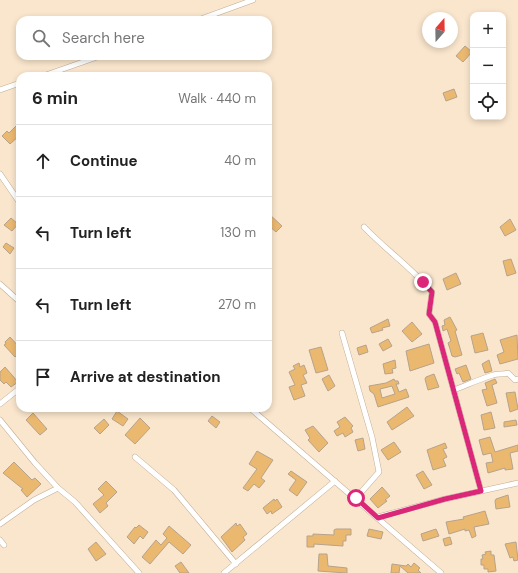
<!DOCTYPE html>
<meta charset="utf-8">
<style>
body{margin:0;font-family:"DM Sans",sans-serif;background:#f6f6f6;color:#222}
.controls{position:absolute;right:12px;top:12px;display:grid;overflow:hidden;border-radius:8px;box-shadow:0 2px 6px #0003}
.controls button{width:36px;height:36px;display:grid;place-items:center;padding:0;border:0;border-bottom:1px solid #e0e0e0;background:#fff;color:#222;font:20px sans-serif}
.compass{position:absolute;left:422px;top:12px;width:36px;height:36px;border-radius:50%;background:#fff;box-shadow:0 2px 6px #0003;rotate:20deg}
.stop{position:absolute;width:12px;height:12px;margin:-9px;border:3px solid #db2777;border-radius:50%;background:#fff}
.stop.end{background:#db2777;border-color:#fff;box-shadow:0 1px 4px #0008}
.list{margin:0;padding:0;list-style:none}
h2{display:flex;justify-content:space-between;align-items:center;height:52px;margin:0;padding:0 16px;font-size:17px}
h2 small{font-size:13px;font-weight:400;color:#767676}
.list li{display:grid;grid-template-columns:26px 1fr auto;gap:12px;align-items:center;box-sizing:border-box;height:72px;padding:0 16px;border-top:1px solid #e0e0e0}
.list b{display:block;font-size:15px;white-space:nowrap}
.list em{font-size:13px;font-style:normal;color:#767676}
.icon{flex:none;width:22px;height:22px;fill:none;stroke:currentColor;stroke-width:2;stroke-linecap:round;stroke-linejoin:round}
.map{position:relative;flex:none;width:518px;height:573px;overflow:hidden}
.search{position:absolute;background:#fff;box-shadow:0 2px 6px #0003;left:16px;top:16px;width:256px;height:44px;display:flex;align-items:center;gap:10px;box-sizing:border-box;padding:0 14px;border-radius:12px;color:#767676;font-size:15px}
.panel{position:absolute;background:#fff;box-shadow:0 2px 6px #0003;left:16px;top:72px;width:256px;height:340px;border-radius:12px}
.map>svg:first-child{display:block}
</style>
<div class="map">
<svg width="518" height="573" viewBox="0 0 518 573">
<rect width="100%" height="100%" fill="#fae6cd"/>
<path fill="#ebb870" stroke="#b6a38b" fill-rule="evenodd" d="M465 46 472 52 463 62 456 56Z
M454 89 457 97 446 101 443 93Z
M20 122V135L10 144 2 136 7 131 9 133Z
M268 213 282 226 276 232 268 225Z
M11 218 18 224 12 231 4 225Z
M510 219 516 230 505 236 500 227Z
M6 243 14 248 10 254 3 247Z
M511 259 516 273 507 276 503 261Z
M456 273 461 284 447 290 443 279Z
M450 317 457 330 455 331 462 355 455 357 452 356 450 349 448 343 451 341 447 329 443 331 442 326 445 325 444 320Z
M388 319 390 326 382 328 383 330 372 333 370 328Z
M412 322 422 334 412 342 402 331Z
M483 333 488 350 475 353 471 336Z
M517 335 518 359 500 364 497 355 504 352 500 340Z
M10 337 20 348V358L17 355 15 357 4 345 6 344 5 342Z
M388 339 392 346 383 351 379 344Z
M429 344 434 363 410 371 406 351Z
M366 345 368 352 359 355 357 348Z
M321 347 328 370 316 373 309 350Z
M395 360 396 368 392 369 393 373 385 374 383 364Z
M489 360 492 371 485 373 482 364Z
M299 363 300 367 304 365 307 373 303 375 307 383 301 385 305 396 294 400 289 387 295 385 289 372 295 369 293 366Z
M466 365 471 379 463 382 459 373 457 374 455 369Z
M5 367 18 382 11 387 6 382 4 384 0 380V372Z
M434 374 439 387 428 390 425 379 426 377Z
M329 375 335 386 328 391 322 379Z
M394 379 395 381H398L399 384H396L399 392 406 389 409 397 378 407 374 394 370 391 369 386 386 383ZM392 386 395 394 382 398 380 389Z
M495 379 497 383 492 385 497 403 487 406 482 390 487 389 485 383Z
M515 392 518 409 510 412 506 393Z
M407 407 414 416 392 430 387 422Z
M117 411 128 419 123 426 112 419Z
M491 412 495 428 484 430 481 415Z
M33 413 47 429 40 435 26 420Z
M212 416 220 422 216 428 208 421Z
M345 417 353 426 351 428 353 432 345 437 343 433 337 436 334 431 340 427 337 422Z
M140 418 150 428 135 444 125 435Z
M104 419 109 425 100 434 94 428Z
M516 420 517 425 504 427V422Z
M313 426 328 443 319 452 308 440 310 438 305 430Z
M490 437 495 452 518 445V451L510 453 513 469 505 470V468L488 473 486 463 493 462 491 453 483 455 479 440Z
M363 438 365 449 358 451 355 440Z
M394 442 401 452 388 460 381 450Z
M445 443 447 448 443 449 447 457 443 459 446 466 433 470 427 450Z
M257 451 273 460 261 478 265 481 259 488 254 484 248 491 243 488 257 469 249 464Z
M14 462 32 480 35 478 41 484 27 497 21 490 23 489 3 473Z
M291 471 307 482 297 496 289 490 296 480 288 474Z
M423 471 432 485 424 489 416 475Z
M106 481 117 492 106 503 108 506 100 513 93 504 104 495 98 489Z
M382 487 390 496 385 500 387 501 378 508 370 499Z
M508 495 510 507 496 509 495 501 496 499Z
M274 499 275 501 277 499 282 507 272 514 271 511 267 514 263 508Z
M485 511 489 524 474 527 476 536 472 538 469 530 465 531V529L449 534 446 522 464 519 463 517Z
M236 523 237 526 240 524 247 534 243 537 245 540 232 552 221 537Z
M139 525 148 532 143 539 140 536 134 544 127 537 135 527 136 528Z
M169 526 191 545 183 554 169 542 150 564 142 557 156 540 161 545 167 538 163 534Z
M336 529H351V535H346V541H343V546L314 544V547H307V536H313V534L334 535V530Z
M369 529 383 532 381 539 367 536Z
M436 529 439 536 423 541 421 534Z
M450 537 452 544 445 546 443 539Z
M96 542 106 554 96 561 88 549Z
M516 542 518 560 514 561 513 557 510 558 505 544Z
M491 551V555H494L496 571 488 572V569H484V565H481V559H483L482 555 486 554 485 552Z
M319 554H327L328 566 347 568V573L318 571Z
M181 562 189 573H180L175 566Z
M414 563 420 568 418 570 421 573H408L400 566 399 573H391L392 564 406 566 408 564 411 567Z"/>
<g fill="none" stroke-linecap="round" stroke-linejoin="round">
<g stroke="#bfac94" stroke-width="6">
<path id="minor" d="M198 20 253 0
M43 76 100 56
M0 90 20 83
M0 174 20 203
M364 227C386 250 412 268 432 292L429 314 435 322 481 491
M0 284 20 302
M342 333 372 437 379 472 356 498
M454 390C467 385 480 379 493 375 498 373 503 375 508 373L515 380 518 379
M0 404 20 388
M250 408 441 573
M0 420 35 463 58 488 34 500 0 524
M135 457 174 490 236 564
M58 488 75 502 139 573
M378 517 445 499 518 483
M0 540 4 545
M224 573 335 481"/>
</g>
<use href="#minor" stroke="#fff" stroke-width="5"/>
</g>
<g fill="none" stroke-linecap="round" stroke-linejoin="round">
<path stroke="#db2777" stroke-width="5" d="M356 498 378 518 445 499 481 491 435 322 429 314 432 292 423 282"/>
</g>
</svg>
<div class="controls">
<button>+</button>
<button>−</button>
<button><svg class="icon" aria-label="locate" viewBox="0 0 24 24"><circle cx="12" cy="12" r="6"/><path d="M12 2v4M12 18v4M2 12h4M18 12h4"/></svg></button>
</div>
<svg class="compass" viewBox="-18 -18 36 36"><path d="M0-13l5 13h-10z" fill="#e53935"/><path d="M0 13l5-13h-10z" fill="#767676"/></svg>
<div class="stop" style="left:356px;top:498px"></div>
<div class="stop end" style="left:423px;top:282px"></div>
<div class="search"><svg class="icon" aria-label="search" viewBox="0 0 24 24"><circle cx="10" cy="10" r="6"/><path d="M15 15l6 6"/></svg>Search here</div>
<section class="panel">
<h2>6 min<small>Walk · 440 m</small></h2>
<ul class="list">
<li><svg class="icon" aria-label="ahead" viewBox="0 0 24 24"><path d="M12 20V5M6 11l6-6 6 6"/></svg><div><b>Continue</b></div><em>40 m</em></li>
<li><svg class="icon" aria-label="left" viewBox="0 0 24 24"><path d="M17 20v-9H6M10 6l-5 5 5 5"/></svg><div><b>Turn left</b></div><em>130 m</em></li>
<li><svg class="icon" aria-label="left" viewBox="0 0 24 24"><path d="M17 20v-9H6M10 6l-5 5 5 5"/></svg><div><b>Turn left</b></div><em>270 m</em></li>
<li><svg class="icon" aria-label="arrive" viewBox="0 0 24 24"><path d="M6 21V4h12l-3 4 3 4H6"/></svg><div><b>Arrive at destination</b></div></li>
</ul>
</section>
</div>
